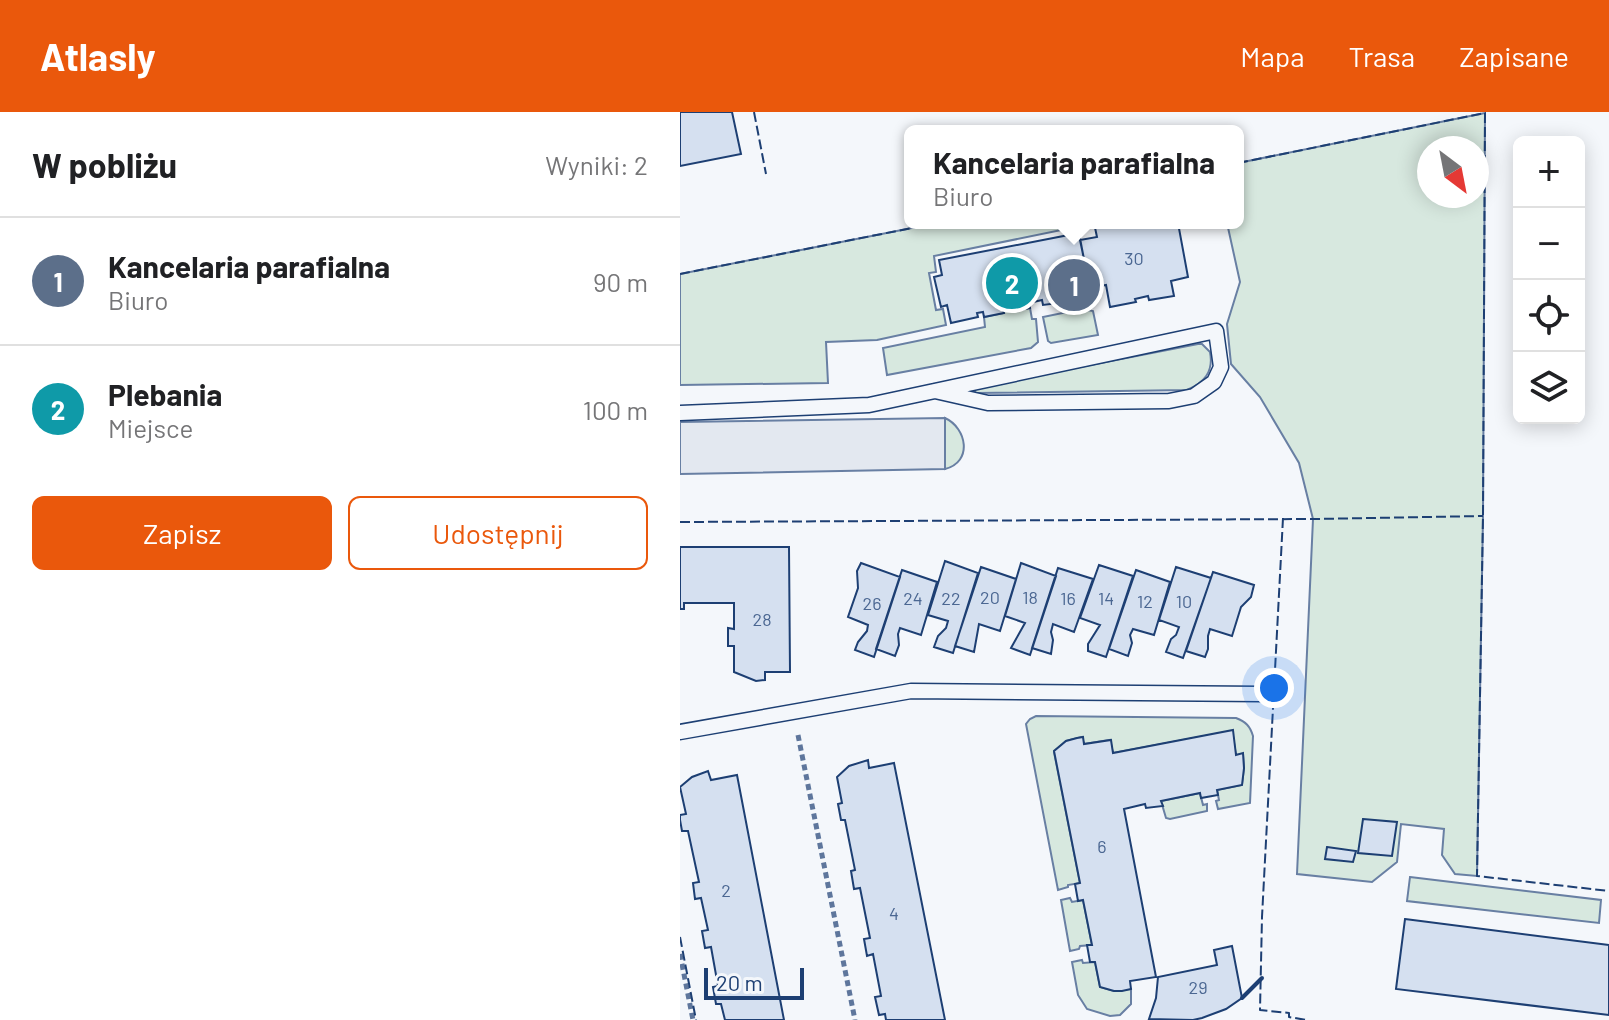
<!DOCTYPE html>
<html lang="pl">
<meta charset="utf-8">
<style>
body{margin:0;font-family:Barlow,sans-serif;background:#f2f2f2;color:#202124}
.controls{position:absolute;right:24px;top:24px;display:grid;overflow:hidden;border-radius:12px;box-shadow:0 4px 20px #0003}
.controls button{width:72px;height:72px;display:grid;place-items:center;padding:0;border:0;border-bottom:2px solid #e0e0e0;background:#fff;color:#202124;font:40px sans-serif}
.compass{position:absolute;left:737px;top:24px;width:72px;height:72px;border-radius:50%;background:#fff;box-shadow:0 4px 20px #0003;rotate:148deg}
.scale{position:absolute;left:24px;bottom:20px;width:100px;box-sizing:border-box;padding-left:8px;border:4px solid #1d3f73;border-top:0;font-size:22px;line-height:28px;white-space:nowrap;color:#1d3f73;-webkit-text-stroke:6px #f4f7fb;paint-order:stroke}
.you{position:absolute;left:594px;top:576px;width:28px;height:28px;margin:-20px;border:6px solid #fff;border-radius:50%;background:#1a73e8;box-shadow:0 0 0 12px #1a73e833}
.badge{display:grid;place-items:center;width:52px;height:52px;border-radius:50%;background:#ea580c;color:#fff;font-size:26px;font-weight:700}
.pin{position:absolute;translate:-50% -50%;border:4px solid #fff;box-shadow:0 2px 8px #0006}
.popup{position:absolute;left:224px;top:13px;width:340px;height:104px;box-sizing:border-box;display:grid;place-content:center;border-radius:12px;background:#fff;filter:drop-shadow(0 2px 6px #0005);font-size:26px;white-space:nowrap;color:#757577}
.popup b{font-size:30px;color:#202124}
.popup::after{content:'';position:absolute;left:50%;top:100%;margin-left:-16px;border:16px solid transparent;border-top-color:#fff}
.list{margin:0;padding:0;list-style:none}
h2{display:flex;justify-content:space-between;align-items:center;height:104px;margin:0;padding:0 32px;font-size:34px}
h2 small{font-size:26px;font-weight:400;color:#757577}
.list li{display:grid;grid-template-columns:52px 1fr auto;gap:24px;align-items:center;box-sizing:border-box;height:128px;padding:0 32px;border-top:2px solid #e0e0e0}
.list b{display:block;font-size:30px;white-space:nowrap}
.list p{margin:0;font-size:26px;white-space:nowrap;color:#757577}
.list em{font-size:26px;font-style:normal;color:#757577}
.actions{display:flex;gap:16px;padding:24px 32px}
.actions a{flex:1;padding:18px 0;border:2px solid #ea580c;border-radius:12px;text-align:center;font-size:28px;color:#ea580c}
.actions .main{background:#ea580c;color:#fff}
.icon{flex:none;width:44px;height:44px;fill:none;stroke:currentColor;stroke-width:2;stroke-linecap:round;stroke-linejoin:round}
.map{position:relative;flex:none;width:929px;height:908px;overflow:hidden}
header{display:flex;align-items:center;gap:48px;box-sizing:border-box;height:112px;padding:0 40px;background:#ea580c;color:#fff}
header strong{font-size:38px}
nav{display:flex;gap:44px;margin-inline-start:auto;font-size:28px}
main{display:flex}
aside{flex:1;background:#fff}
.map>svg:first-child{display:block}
</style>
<header>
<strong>Atlasly</strong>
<nav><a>Mapa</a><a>Trasa</a><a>Zapisane</a></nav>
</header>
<main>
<aside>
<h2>W pobliżu<small>Wyniki: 2</small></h2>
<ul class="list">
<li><span class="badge" style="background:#5c6f8a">1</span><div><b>Kancelaria parafialna</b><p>Biuro</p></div><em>90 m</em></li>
<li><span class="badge" style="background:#0f9aa8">2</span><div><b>Plebania</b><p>Miejsce</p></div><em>100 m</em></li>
</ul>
<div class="actions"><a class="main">Zapisz</a><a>Udostępnij</a></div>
</aside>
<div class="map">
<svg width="929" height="908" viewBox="0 0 929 908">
<rect width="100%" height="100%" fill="#f4f7fb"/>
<path fill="#d7e8df" stroke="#687fa3" stroke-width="2" fill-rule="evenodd" d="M805 1 803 404 797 764 775 762 762 743 764 717 721 712 717 750 692 770 617 762 633 407 619 351 580 285 551 252 547 212 560 170 547 111H558V51ZM749 36H797V84H749Z
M257 111H400L401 114 254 144 256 160 249 161 256 198 263 197 266 213 197 228 146 230 148 271 0 273V162Z
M332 194 334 199 350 196 352 207H356L358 230 351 236 207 263 203 236 305 215 304 205 324 201 323 196Z
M402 197 413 199 418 223 371 231 368 229 363 205Z
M518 232H522L530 240C534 260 524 271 507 278L296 281 293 277 297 275Z
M265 306C287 316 293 350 265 357Z
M356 604 556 606C566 610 570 614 573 624L570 691 538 697 536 689 539 688 537 678 562 673 564 656 563 642 556 643 552 619 433 641 430 628 404 632 402 625 386 629 374 640 400 771 388 773V775L378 778 346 612 350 607Z
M520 681 523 693 527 692V699L490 707 486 706 481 689Z
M730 765 921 788 919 811 727 789Z
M390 786 392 790 403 788 412 833 400 834 399 837 390 839 381 788Z
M402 848 403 851 415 850 420 875 434 879 451 877V892L440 903 430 904 407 897 398 883 392 850Z"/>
<path fill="#e3e8f0" stroke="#687fa3" stroke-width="2" d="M265 306V357L0 362V310Z"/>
<path fill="#d5e0f0" stroke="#1d3f73" stroke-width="2" d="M0 0H52L61 42 0 54Z
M414 111H498L508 165 491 169 494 184 469 188 468 184 455 187 456 190 430 195 426 173 410 176 400 128 417 125Z
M399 121 411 184 387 188V184L378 185 379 191 363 193 362 188 349 191 350 196 333 199 332 194 323 196 324 201 304 205 303 200 297 201 298 205 271 211 267 193 261 195 254 165 262 163 259 148Z
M0 435H109L110 560H85V568L76 569 54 560V534H48V516L54 517V491H4V497H0Z
M265 449 298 461 273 541 254 535 258 524 266 516 268 509 248 503Z
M181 451 220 465 194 545 175 538 178 530 187 519 188 513 168 505 178 476 177 459Z
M341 451 376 464 350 543 331 536 345 511 325 504Z
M419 453 453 464 426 545 408 539V532L420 513 400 506Z
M301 455 336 467 320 519 299 512 294 540 275 534Z
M496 455 531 466 503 546 486 540 491 527 496 523 499 515 479 508Z
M378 456 413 467 394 520 373 512 371 520 373 528 371 542 352 536Z
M222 458 257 470 241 523 220 516 218 522 219 533 215 544 196 537Z
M456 458 490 470 474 523 453 517 450 523 452 531 448 544 429 537Z
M533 460 574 473 571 485 561 495 552 524 530 517 528 524V537L525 545 506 539Z
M553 618 556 643 563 641 564 656 562 673 537 678 538 683 521 686 520 681 481 689 483 694 466 696 465 692 444 697 476 865 450 869 451 877 442 879H434L420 875 415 850H410L407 833H412L403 788 398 789 395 772 400 771 374 639 386 629 397 626 403 625 404 632 431 628 433 641Z
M188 648 189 656 214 651 265 908H206L205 902 199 903 195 885 201 884 193 842 187 844 184 827 190 826 180 776 174 777 171 759 175 758 165 708H161L158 692 162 691 157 665 169 654Z
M28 659 31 668 57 663 104 908H45L41 892H36L33 875 38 874 31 835 25 836 22 819 28 818 21 786 15 787 13 771 19 770 8 719H2L0 708V703L6 702 0 675 12 665Z
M683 707 717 710 712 744 678 741Z
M647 735 676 739 673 750 645 747Z
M725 807 929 833V903L716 877Z
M552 834 562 886 546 897 522 906 513 908 469 907 476 886 478 865 537 853 534 838Z"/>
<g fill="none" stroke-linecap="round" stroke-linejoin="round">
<g stroke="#1d3f73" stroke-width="17">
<path id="service" d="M0 301 189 293 536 219 541 255 534 270 514 284 489 289 308 291 255 279
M0 620 231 579 582 582"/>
</g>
<path stroke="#5e769c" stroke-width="5" stroke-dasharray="6 4" stroke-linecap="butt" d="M118 623 175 908
M0 842 13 908"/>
<use href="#service" stroke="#f4f7fb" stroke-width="14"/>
<path stroke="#1d3f73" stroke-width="2" stroke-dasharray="10 4" stroke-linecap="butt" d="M74 0 86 62
M558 51 805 1 803 404 797 764 929 779
M0 162 257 111
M603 406 582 805 580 898 609 901V905L626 908
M0 410 633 407 803 404
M0 825 16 908"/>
<path stroke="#1d3f73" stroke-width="4" d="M562 886 582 866"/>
</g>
<g text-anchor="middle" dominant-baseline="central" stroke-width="6" stroke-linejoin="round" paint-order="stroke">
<g font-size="18" fill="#4b6792">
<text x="454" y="146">30</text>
<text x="310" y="485">20</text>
<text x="350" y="485">18</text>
<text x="233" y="486">24</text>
<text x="271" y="486">22</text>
<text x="388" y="486">16</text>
<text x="426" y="486">14</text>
<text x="465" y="489">12</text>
<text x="504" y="489">10</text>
<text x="192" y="491">26</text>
<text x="82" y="507">28</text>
<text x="422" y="734">6</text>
<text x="46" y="778">2</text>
<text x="214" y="801">4</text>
<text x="518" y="875">29</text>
</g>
</g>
</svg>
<div class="controls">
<button>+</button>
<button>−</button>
<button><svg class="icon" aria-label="locate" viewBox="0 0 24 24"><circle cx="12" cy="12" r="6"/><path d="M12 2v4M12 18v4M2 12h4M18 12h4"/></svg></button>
<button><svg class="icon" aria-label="layers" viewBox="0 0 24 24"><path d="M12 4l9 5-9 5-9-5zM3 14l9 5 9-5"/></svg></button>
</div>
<svg class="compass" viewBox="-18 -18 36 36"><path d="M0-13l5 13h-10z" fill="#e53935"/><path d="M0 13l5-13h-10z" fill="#757577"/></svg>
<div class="scale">20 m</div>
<div class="you"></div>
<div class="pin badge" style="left:394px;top:173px;background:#5c6f8a">1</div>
<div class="popup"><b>Kancelaria parafialna</b>Biuro</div>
<div class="pin badge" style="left:332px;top:171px;background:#0f9aa8">2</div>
</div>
</main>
